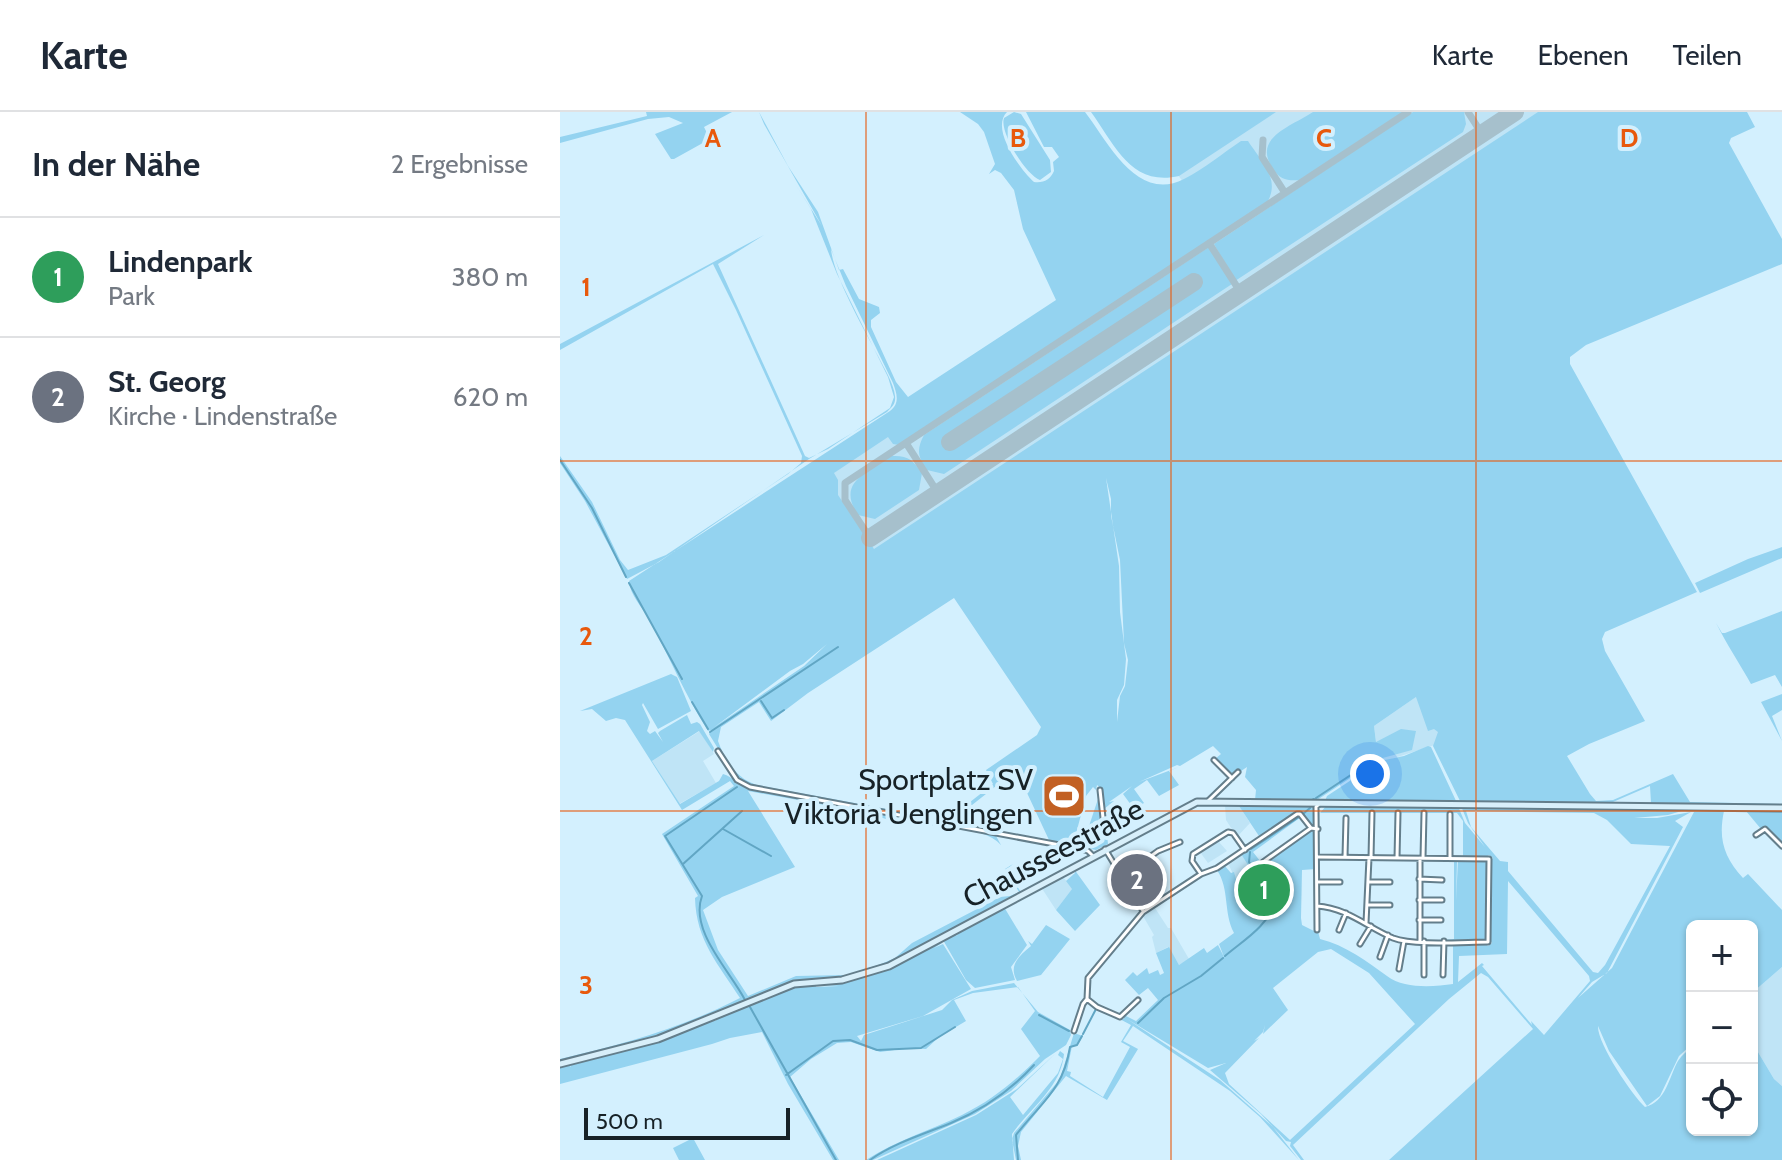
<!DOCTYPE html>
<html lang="de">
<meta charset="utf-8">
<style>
body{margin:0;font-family:Cabin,sans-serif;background:#f6f6f7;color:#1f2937}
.controls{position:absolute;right:24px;bottom:24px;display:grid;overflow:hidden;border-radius:12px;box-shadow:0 2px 6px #0004}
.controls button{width:72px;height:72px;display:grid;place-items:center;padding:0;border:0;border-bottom:2px solid #e0e1e3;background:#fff;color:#1f2937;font:40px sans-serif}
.scale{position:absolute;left:24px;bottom:20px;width:206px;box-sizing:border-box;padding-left:8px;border:4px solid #172227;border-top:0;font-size:22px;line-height:28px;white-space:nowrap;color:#172227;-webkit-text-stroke:6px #d3f0fe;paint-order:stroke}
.you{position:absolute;left:810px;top:662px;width:28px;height:28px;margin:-20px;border:6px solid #fff;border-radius:50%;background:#1a73e8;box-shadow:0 0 0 12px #1a73e833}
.badge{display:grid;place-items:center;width:52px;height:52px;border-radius:50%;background:#db2777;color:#fff;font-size:26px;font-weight:700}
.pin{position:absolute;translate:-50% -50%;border:4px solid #fff;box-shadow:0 2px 8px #0006}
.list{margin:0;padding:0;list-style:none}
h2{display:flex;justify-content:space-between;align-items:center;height:104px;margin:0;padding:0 32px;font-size:34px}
h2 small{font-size:26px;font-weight:400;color:#747a83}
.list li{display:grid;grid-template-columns:52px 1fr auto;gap:24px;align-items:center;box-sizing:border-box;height:120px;padding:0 32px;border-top:2px solid #e0e1e3}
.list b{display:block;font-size:30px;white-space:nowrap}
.list p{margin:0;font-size:26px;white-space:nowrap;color:#747a83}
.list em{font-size:26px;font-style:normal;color:#747a83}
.icon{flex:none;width:44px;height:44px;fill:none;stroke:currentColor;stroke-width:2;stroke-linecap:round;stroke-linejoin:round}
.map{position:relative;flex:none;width:1222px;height:1048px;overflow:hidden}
header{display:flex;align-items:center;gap:48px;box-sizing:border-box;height:112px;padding:0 40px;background:#fff;border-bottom:2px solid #e0e1e3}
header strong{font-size:38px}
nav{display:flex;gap:44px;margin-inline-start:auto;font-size:28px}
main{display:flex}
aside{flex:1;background:#fff}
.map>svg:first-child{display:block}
</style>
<header>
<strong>Karte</strong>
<nav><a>Karte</a><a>Ebenen</a><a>Teilen</a></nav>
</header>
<main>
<aside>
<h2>In der Nähe<small>2 Ergebnisse</small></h2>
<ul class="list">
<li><span class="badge" style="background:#2e9e5b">1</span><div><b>Lindenpark</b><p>Park</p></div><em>380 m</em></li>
<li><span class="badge" style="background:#6b7280">2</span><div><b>St. Georg</b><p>Kirche · Lindenstraße</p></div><em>620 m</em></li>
</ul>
</aside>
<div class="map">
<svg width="1222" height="1048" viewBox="0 0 1222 1048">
<rect width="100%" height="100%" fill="#d3f0fe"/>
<path fill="#bfe4f6" d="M657 0H1100L330 482 248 380 477 209 623 70 618 63Z
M869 576 887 629 819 651 814 614Z
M140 619 154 642 143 649 156 671 119 692 92 649Z
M665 693 679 694 690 711 677 725 666 708Z
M659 730 667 739 648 751 640 740Z
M681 742 696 766 681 774 677 771 668 751Z
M502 764 513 776 496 798 481 775Z
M595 796 608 816H611L629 847 619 853 608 835 596 841 592 825 594 823 583 804Z
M1222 855V974L1214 967 1192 930V881Z"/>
<path fill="#94d3f0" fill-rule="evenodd" d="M86 0H172L144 15 150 27 114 47H111L95 22 123 11 109 5 88 7 0 31V25L87 4Z
M199 0 228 54 258 100 279 158 283 157 299 187 319 195 320 201 311 208V215L336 270 348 285 496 188 463 117 454 78 441 61 435 58 429 62 435 52 424 20 418 12 400 0H447C430 17 460 57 474 70 484 71 490 68 494 59L493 50 499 45 492 35H484L466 0H525C548 30 577 91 624 67 644 57 663 41 681 29H688C701 49 720 66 708 89L339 333 333 332 328 325 274 361 278 368V383L314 437 978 0H1187L1195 15 1171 26 1169 31 1222 127V152L1026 233 1010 245V252L1137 480 1045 520 1042 527 1045 539 1085 609 1029 632 1007 644 1030 682 1036 689 1053 688 1113 662 1130 690 1222 692V695L1082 693V691H1091L1090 674 1053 690 1081 691V693L901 691 873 634 878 620 874 617 868 619 856 585 814 614 816 630 841 617 856 619 852 638 819 647 757 688H695L696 678 685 665 687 655 672 665 655 647 661 642 653 634 620 654 617 653 579 670 619 655 609 659 619 673 599 684 587 668 574 677 584 691 574 697 563 682 572 674 549 690 554 689 544 697 548 732 536 738 526 736V729L544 717V694L543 695 542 717 528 724 541 714 530 712 522 735 539 684 538 680 543 692 542 677 537 673 536 678 533 675 526 684 513 733 520 735 484 728H489L461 668 449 674 445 667 393 708V710L438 720 393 712 391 709 394 705 385 711 193 675 177 667 149 622 151 618 148 619C125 583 109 544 89 507 82 495 70 483 69 469L330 299C340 291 337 282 333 271L286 174 271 137C273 163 305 219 318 244 324 256 334 272 335 284 336 292 332 295 327 300L249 347 99 450 67 467 25 389 0 351V344L32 390 60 448 68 458 106 443 228 362 241 351 242 344 176 198 153 152 0 238V232L204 123 158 152 245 344 249 346 268 337 330 296 334 285 328 265 277 162 251 97 234 70 262 114 204 12ZM546 366 551 387V404L560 448 564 531 568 548 565 574 560 584 557 610V588L564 573 566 547 560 500 559 454ZM394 486 481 615 477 623 426 658 433 672 391 705 381 707 197 673C177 667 165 649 158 629L161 615 199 590 211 609 248 581ZM267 532 244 554 153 616 230 559 243 552Z
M454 0 461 2 490 48 491 60 480 68C466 63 439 20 444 6Z
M531 0H716L619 64C571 75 555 33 531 0Z
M753 0H843L740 68C728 69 720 68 713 57 692 26 730 15 753 0Z
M853 0H904L906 12 903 20 675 169 654 132Z
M649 135 672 172 384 362 367 358C358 345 356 338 364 323Z
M331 344C348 343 353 348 362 361L359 378 315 407 298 403C276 370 307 361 331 344Z
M1222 435V446L1140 481 1135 471 1188 447Z
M1222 499V575L1215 563 1191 572C1180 552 1167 533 1156 511L1162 521H1165Z
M111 562 117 565 131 599 98 617 83 591 82 593 90 610 87 619 90 622 95 619 103 630 98 621 100 619 127 603 131 612 137 610 140 612 154 636 153 640 139 619 92 649 120 692 159 669 163 662C173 665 178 672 189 676L456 728 436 724 441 733C423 711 360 716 334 709 286 696 237 688 188 679L235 755 162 785 143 798 158 838 188 884 236 864 287 863 321 852 335 846 352 831 440 785 450 784 459 780 445 757 453 752 446 758 461 780 351 841 308 860 270 868 239 869 98 925 0 950V947C67 931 119 917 180 886 159 853 136 829 135 786L138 784 102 722 174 674 170 669 122 698 65 608 56 606 46 609 32 597 20 599Z
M1222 582V598L1212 604 1222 629 1201 590Z
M868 634 871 635 897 691 765 689 767 684 820 649 844 644Z
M679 694 754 695 756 713 750 714 739 700 689 734 699 724Z
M766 694H898L905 711 925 735 908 711 901 694 1132 696 1108 703 1074 706H1097L1131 700 1115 709 1123 715 1047 861 1032 870 1018 886 1052 856 1134 700 1164 699C1158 727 1164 745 1183 766L1188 762 1222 798V855L1192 881V814H1132V932L1119 944 1100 984 1087 994 1049 939 1038 914C1037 931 1072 983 1085 995 1106 990 1109 965 1118 949 1122 943 1127 939 1132 935V1018H1192V930L1214 967 1222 974V1048H829L973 917 928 865 921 861 889 887 733 1033 744 1048H741L730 1034 731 1030 726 1029 701 1002 650 958 666 951 648 956 567 907 660 968 713 1015 739 1048 700 1005 670 979 573 914 563 929 578 937 547 988 506 964 461 1020 458 1034 461 1048H456L452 1028 454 1021 500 967 514 921 523 924 517 934H512L507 959 511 960 510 964 543 985 570 935 561 930 571 913 554 904 564 907V903L576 909 598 888 588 876 579 883 565 868 573 860 577 864 587 856 589 862 598 858 600 863 604 861 596 841 609 835 619 853 644 836 647 841 658 833 664 845 659 832 674 821C663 800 670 778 657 758L664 753 671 761 674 760 677 771 681 773 696 766 681 742 737 703 741 705 693 740 704 754 708 747 752 718H756V757L742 758 741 806 742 813 754 819 756 812 760 827C785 833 808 850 827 864 844 877 873 875 893 872V832L925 831 928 834 932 831 929 826 930 750 933 746 929 743 926 745 892 744H903V709L897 701H760ZM906 699 1034 701 1047 708 1071 732 1110 734 1045 853 1038 861 1033 860 948 759V750L940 749 911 715ZM948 769 1029 864 1030 869 984 923 971 909 972 913 922 854 924 853 922 851 898 870 899 844 947 842ZM771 837 809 861 855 912 730 1028 669 972 665 961 699 926 694 929 703 920 705 913 703 922 728 898 713 876 758 840Z
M1186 699 1222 700V732L1207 716 1201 717Z
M885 748H896L897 749 896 789 898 748H927L928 751 926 829 884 828 894 827V749Z
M585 750 595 774 576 784 565 765Z
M514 757 540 793 515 819 496 798 512 777 506 769 515 761Z
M444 795 467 833 451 855 455 868 415 876 406 868 383 828 395 821 397 824 398 819Z
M486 813 510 827 481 863 457 869C448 853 459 844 471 834L468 829 472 832Z
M380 829 382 831 374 836 383 832 411 877 363 904 297 924 301 929 304 923 382 898 392 888 412 879 454 871 478 900 510 918 511 923 506 933 485 947 451 979 415 1002 313 1048H306C337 1028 369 1019 402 1003 433 988 456 968 480 944L461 917 475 899 458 875 413 881 394 888 406 909 379 925 366 937 349 936 320 940 291 930 277 931 251 947 230 965 279 1048H273L228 972 202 920 170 926 152 932 0 972V953L8 952 11 955 10 951 120 920 122 922V919L154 907 156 909V905L201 886 204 889 203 886 232 874 256 871V875L279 874 258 873V871C307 867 337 849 380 829Z
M500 939 504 942C501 976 470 996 452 1022L454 1048H317L416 1003 457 977 496 941 450 985 463 1003 498 961 503 947 498 943Z
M133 1026 145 1048H119L113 1036Z"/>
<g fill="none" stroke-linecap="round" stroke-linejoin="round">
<path stroke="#61a6c4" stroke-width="2" d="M0 348 32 396 66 465
M69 471 122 567
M201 589 212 606 224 598
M132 590 148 617
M150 620 278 535
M177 675 105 724 142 784C129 819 171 860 185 888
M756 686 812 649
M750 689 754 687
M743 702 750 696
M163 717 211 744
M691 737 739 705
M690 740 689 750 715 787
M123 752 182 699
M665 844C685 827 707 815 715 790
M190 895 276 1048
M479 903 509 919
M578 911 604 886 641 864 663 846
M523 922 536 897
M226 963 273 929 290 928 317 938 361 936 395 915
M310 1048C334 1031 364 1022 391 1011 422 998 451 978 474 953
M458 1048 456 1023C481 990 503 979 510 935L517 933 522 924"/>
<path stroke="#a6c0cc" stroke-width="7" d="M908 0 922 22
M703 28 702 45 725 81
M649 131 681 181
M346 331 378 381
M310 426 285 388V371L848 0"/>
<path stroke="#a6c0cc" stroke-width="18" d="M390 330 634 170
M310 426 955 0"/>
<g stroke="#647e8b" stroke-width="7">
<path id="street" d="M158 639 177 668 190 675 521 737 528 739 533 744
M654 648 672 666
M648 689 678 660
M1196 723 1205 717 1222 734
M545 737 583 799
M524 738 527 726 541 720 544 715 540 678
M785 745 786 706
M811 746 812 701
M837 746 838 701
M863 746 864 701
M890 746V702
M703 750 751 716 758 717
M641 762 632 749 633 742 668 720 673 721 685 738
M562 765 598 739 620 730
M859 767 882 768
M758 770H780
M808 770H830
M859 788H882
M808 793H830
M757 794C787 796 807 815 833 826 854 834 904 830 928 830L929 747 758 745
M859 808H881
M806 811 809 746
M757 818 756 695 759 692
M779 818 786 801
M860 829V746
M800 832 811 814
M820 845 828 823
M839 857 844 829
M864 863V829
M883 863 884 829
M527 887 537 895 560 905 578 888
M514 919 523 892 527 887 528 866 583 800 641 762 657 756 737 702H740L751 716"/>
</g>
<g stroke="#647e8b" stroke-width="9">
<path id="secondary" d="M0 952 98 927 234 872 282 868 329 854 637 690 1222 696"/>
</g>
<use href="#street" stroke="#fff" stroke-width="3"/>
<use href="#secondary" stroke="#d8effa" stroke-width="5"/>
</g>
<path fill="none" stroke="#e8590c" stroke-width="2" stroke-opacity="0.55" d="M306 0V1048M611 0V1048M916 0V1048M0 349H1222M0 699H1222"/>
<defs>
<g id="stadium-square" transform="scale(2.3)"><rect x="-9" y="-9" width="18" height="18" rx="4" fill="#c26023" stroke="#d3f0fe"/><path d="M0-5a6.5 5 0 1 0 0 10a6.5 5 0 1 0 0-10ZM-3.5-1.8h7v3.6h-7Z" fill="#fff"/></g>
</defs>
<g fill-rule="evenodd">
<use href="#stadium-square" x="504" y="684"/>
</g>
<g text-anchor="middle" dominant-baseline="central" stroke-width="8" stroke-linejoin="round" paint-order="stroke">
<g font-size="30" fill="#172227" stroke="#d3f0fe" text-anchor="end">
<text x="473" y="667">Sportplatz SV<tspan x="473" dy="34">Viktoria Uenglingen</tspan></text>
</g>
<g font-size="30" fill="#172227" stroke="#d3f0fe">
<text transform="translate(493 741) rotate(-28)">Chausseestraße</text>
</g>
</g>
<g font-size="26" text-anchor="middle" font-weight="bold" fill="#e8590c" stroke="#d3f0fe" stroke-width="8" stroke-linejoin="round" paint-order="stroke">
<text x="153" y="35">A</text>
<text x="458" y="35">B</text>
<text x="764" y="35">C</text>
<text x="1069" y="35">D</text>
<text x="26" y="184">1</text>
<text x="26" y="533">2</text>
<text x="26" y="882">3</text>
</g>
</svg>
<div class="controls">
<button>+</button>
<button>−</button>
<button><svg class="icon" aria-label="locate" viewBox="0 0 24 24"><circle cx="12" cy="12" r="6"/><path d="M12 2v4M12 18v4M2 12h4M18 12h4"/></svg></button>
</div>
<div class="scale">500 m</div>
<div class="you"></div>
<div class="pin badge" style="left:704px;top:778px;background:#2e9e5b">1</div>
<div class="pin badge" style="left:577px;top:768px;background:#6b7280">2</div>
</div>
</main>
